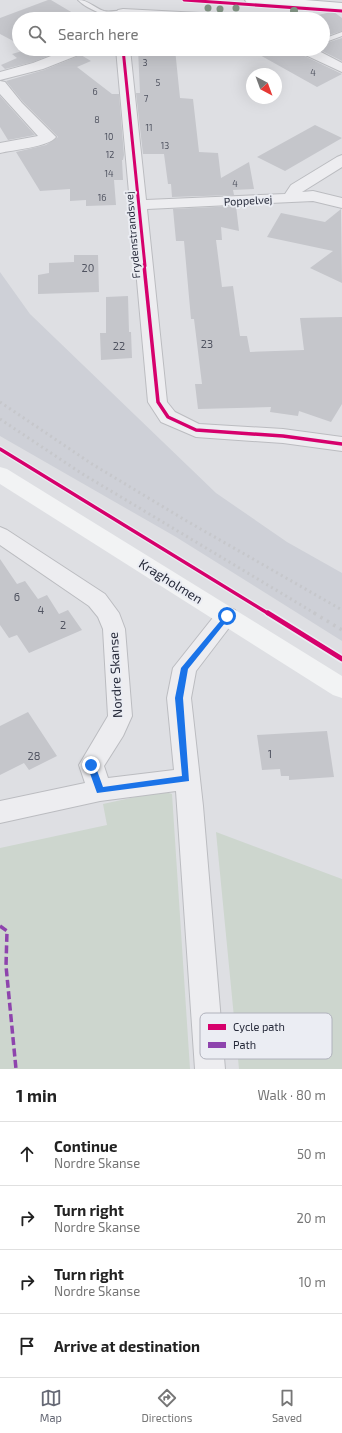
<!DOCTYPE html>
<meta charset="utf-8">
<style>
body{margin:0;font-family:"Exo 2",sans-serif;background:#f2f2f2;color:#222}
.compass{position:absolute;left:246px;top:68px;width:36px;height:36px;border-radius:50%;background:#fff;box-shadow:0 4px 16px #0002;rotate:139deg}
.stop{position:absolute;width:12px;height:12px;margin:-9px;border:3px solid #1a73e8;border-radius:50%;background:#fff}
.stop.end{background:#1a73e8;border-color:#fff;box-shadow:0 1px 4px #0008}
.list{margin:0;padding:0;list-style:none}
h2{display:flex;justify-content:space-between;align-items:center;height:52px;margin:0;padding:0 16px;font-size:17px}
h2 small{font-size:13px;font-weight:400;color:#767676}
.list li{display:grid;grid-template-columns:26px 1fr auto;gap:12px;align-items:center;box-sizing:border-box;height:64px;padding:0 16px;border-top:1px solid #e0e0e0}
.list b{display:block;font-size:15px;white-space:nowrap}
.list p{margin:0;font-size:13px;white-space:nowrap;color:#767676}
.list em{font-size:13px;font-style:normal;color:#767676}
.icon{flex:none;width:22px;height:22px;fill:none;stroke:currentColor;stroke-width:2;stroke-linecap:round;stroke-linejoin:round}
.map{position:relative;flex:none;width:342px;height:1069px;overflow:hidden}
.search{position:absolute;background:#fff;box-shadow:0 4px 16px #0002;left:12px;right:12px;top:12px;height:44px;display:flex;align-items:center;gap:10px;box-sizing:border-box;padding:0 14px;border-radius:22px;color:#767676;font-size:15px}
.sheet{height:308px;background:#fff}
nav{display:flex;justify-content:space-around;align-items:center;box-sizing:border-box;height:56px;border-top:1px solid #e0e0e0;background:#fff;font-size:11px;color:#767676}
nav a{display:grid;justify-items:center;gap:2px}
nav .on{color:#666975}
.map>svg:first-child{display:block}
</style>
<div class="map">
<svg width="342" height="1069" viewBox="0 0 342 1069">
<rect width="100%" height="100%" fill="#dedfe3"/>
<path fill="#ced0d7" d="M0 272 30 314 216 493 287 542 342 573V641L176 537 0 436Z"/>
<path fill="#cdd6ce" d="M163 791 172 794 190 1069H0V848L107 825 103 804Z
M216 832 342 879V1069H239Z"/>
<path fill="#c5c6cb" d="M48 0H51L83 19H19V44L0 34V18Z
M331 12H334L342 18V31L323 37V19H301Z
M342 38V61L318 49H323V44Z
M29 49H65L33 62 5 69 1 65 17 58 12 54Z
M138 49H175L180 98 193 99 199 152 218 153 221 178 249 162 254 189 233 190 234 195 172 197 171 184H168L164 154H143L136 93H140Z
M249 49H296L298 53 342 74 317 87Z
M81 55 91 61 77 67 112 94H119L124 155 123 160H122L123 180H114L116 205 86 206V200L70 201V189L40 191 16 152 46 145 58 137 23 102 6 81 44 70Z
M0 96 35 135 8 140 0 127Z
M315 125 342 138 285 171 257 157Z
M236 206 239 231 221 227 222 240H216L222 287 233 286 240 336H247L250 352 304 350 300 318 342 317V404L331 422 299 411 298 416 270 412 271 407 198 409 195 384H202L194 319H191L184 241H176L173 209Z
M341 209 342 283 310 268 333 251 267 237 281 213 325 222Z
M74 255H98L99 292 38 294V275L49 273V263L74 262Z
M128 296 129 332H131L132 358 101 360 100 333H106V297Z
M0 559 17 584 25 581 38 599 47 595 59 614 68 610 82 630 29 653 17 635 9 638 0 625Z
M28 712 57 756 29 770 24 763 0 775V726Z
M327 731 334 777 289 780V776H281L280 769 262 770 257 735Z"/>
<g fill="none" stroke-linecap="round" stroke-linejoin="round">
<g stroke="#bbbcc0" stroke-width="2">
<path id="lane" d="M78 0C89 0 94 8 104 11 112 13 120 8 126 13 114 22 87 9 78 0Z
M342 32V36L323 43V39Z"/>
</g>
<g stroke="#bbbcc0" stroke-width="2">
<path id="street" d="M123 9 239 15 244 16 246 19H163L118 16 116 13 118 10Z
M69 49H88L86 52 43 69 0 80V72L33 63Z
M116 49H130L146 200 285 194 291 185 337 157 342 155V167L302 192 313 191 342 198V208L313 201 147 209 167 402 175 412 199 424 283 429 342 437V451L283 443 196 437 161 422 148 402Z
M297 49H315L342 63V72L299 52Z
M0 81 5 82 22 103 56 137C49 147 12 150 0 153V143L38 136 0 94Z
M0 527 7 530 105 594 119 613 125 629 132 716 123 736 104 766 108 778 174 770 167 698 173 668 219 610 227 607 235 610 238 616 196 671 191 698 203 806 225 1069H195L176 791 100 801 0 823V801L85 783 79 765 108 716 103 629 98 617 89 606 0 545Z"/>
</g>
<g stroke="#bbbcc1" stroke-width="2">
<path id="primary" d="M245 0H305L342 3V11L252 4 247 3Z"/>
</g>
<use href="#lane" fill="#ededf0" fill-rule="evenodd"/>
<use href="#street" fill="#ededf0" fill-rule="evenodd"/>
<path fill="#f2f3f4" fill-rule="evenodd" d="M0 467 7 469 342 676V698L333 695 0 484Z"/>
<use href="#primary" fill="#f2f3f4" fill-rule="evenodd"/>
<path stroke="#c6c7cb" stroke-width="3" stroke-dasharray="2 3.5" stroke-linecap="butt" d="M0 402 92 464 185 520 342 610
M0 419 81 473 316 614"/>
<path stroke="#c6c7cb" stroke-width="3.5" stroke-dasharray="2.5 5" stroke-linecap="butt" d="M314 613 342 630"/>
<path stroke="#8e44ad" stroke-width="3.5" stroke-dasharray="8 3.5" stroke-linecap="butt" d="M0 926 7 931 6 966 16 1069"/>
<g stroke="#ebedf3" stroke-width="5">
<path id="cycleway-far2" d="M184 0 342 11
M123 49 145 266"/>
</g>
<g stroke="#ebedf3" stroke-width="6">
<path id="cycleway-far1" d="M144 265 158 402 168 417 196 430 283 436 342 444
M0 449 269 614"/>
</g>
<g stroke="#ebedf3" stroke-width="8">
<path id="cycleway" d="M268 613 342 659"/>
</g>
<use href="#cycleway-far2" stroke="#d6006c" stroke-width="3"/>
<use href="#cycleway-far1" stroke="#d6006c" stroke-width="3.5"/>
<use href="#cycleway" stroke="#d6006c" stroke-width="5"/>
</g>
<g fill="#819383">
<circle cx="208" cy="8" r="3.5"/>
<circle cx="236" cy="8" r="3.5"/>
<circle cx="220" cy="9" r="3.5"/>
<circle cx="294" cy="11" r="4"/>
</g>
<path fill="#1a73e8" d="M227 613 229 614V618L188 669 183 698 189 781 97 793 87 765 91 761 95 765 103 787 182 776 175 698 181 668Z"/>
<g text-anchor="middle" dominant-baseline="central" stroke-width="4" stroke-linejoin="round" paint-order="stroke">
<g font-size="9" fill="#505360">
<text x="145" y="62">3</text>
<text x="313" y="72">4</text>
<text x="158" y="82">5</text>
<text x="95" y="91">6</text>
<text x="146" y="98">7</text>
<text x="97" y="119">8</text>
<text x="149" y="127">11</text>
<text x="109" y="136">10</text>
<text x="165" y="145">13</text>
<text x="110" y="154">12</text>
<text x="109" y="173">14</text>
<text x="235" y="183">4</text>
<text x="102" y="197">16</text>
</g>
<g font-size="11" fill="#262a3a" stroke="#ebedf3">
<text transform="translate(248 200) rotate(-3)">Poppelvej</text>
<text transform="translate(132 235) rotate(-95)">Frydenstrandsvej</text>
</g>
<g font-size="11" fill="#505360">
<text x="88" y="267">20</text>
<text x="207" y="343">23</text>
<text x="119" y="345">22</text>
<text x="17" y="596">6</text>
<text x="41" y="609">4</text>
<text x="63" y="624">2</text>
<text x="270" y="753">1</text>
<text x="34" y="755">28</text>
</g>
<g font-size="13" fill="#262a3a" stroke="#ebedf3">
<text transform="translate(171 581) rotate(32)">Kragholmen</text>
<text transform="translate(115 675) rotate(-93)">Nordre Skanse</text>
</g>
</g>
<rect x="200" y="1013" width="132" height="46" rx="6" fill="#ebedf3" stroke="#b0b2bc" stroke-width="1"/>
<rect x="208" y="1024" width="18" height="6" fill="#d6006c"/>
<rect x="208" y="1042" width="18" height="6" fill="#8e44ad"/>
<g font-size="11" fill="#262a3a">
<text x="233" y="1031">Cycle path</text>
<text x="233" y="1049">Path</text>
</g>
</svg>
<svg class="compass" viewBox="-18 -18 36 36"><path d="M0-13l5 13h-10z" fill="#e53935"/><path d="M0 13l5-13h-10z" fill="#767676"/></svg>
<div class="stop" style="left:227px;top:616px"></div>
<div class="stop end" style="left:91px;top:765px"></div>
<div class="search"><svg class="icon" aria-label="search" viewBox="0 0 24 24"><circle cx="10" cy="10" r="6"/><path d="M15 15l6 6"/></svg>Search here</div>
</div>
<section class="sheet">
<h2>1 min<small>Walk · 80 m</small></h2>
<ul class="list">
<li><svg class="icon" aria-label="ahead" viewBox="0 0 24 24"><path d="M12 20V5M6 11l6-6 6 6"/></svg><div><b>Continue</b><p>Nordre Skanse</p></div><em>50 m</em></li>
<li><svg class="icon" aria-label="right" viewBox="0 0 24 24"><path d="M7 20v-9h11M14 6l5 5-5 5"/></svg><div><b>Turn right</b><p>Nordre Skanse</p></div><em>20 m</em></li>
<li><svg class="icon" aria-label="right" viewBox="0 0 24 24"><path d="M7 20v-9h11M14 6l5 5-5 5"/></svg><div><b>Turn right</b><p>Nordre Skanse</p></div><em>10 m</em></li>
<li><svg class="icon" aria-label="arrive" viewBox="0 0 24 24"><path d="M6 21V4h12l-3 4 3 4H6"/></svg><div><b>Arrive at destination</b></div></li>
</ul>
</section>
<nav>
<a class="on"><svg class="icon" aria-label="map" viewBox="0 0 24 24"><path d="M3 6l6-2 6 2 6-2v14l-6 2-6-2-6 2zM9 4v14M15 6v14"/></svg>Map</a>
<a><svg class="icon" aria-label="directions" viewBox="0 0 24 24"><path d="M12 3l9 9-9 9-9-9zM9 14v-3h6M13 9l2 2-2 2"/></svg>Directions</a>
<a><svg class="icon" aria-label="saved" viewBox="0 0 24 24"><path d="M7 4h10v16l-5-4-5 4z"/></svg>Saved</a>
</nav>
